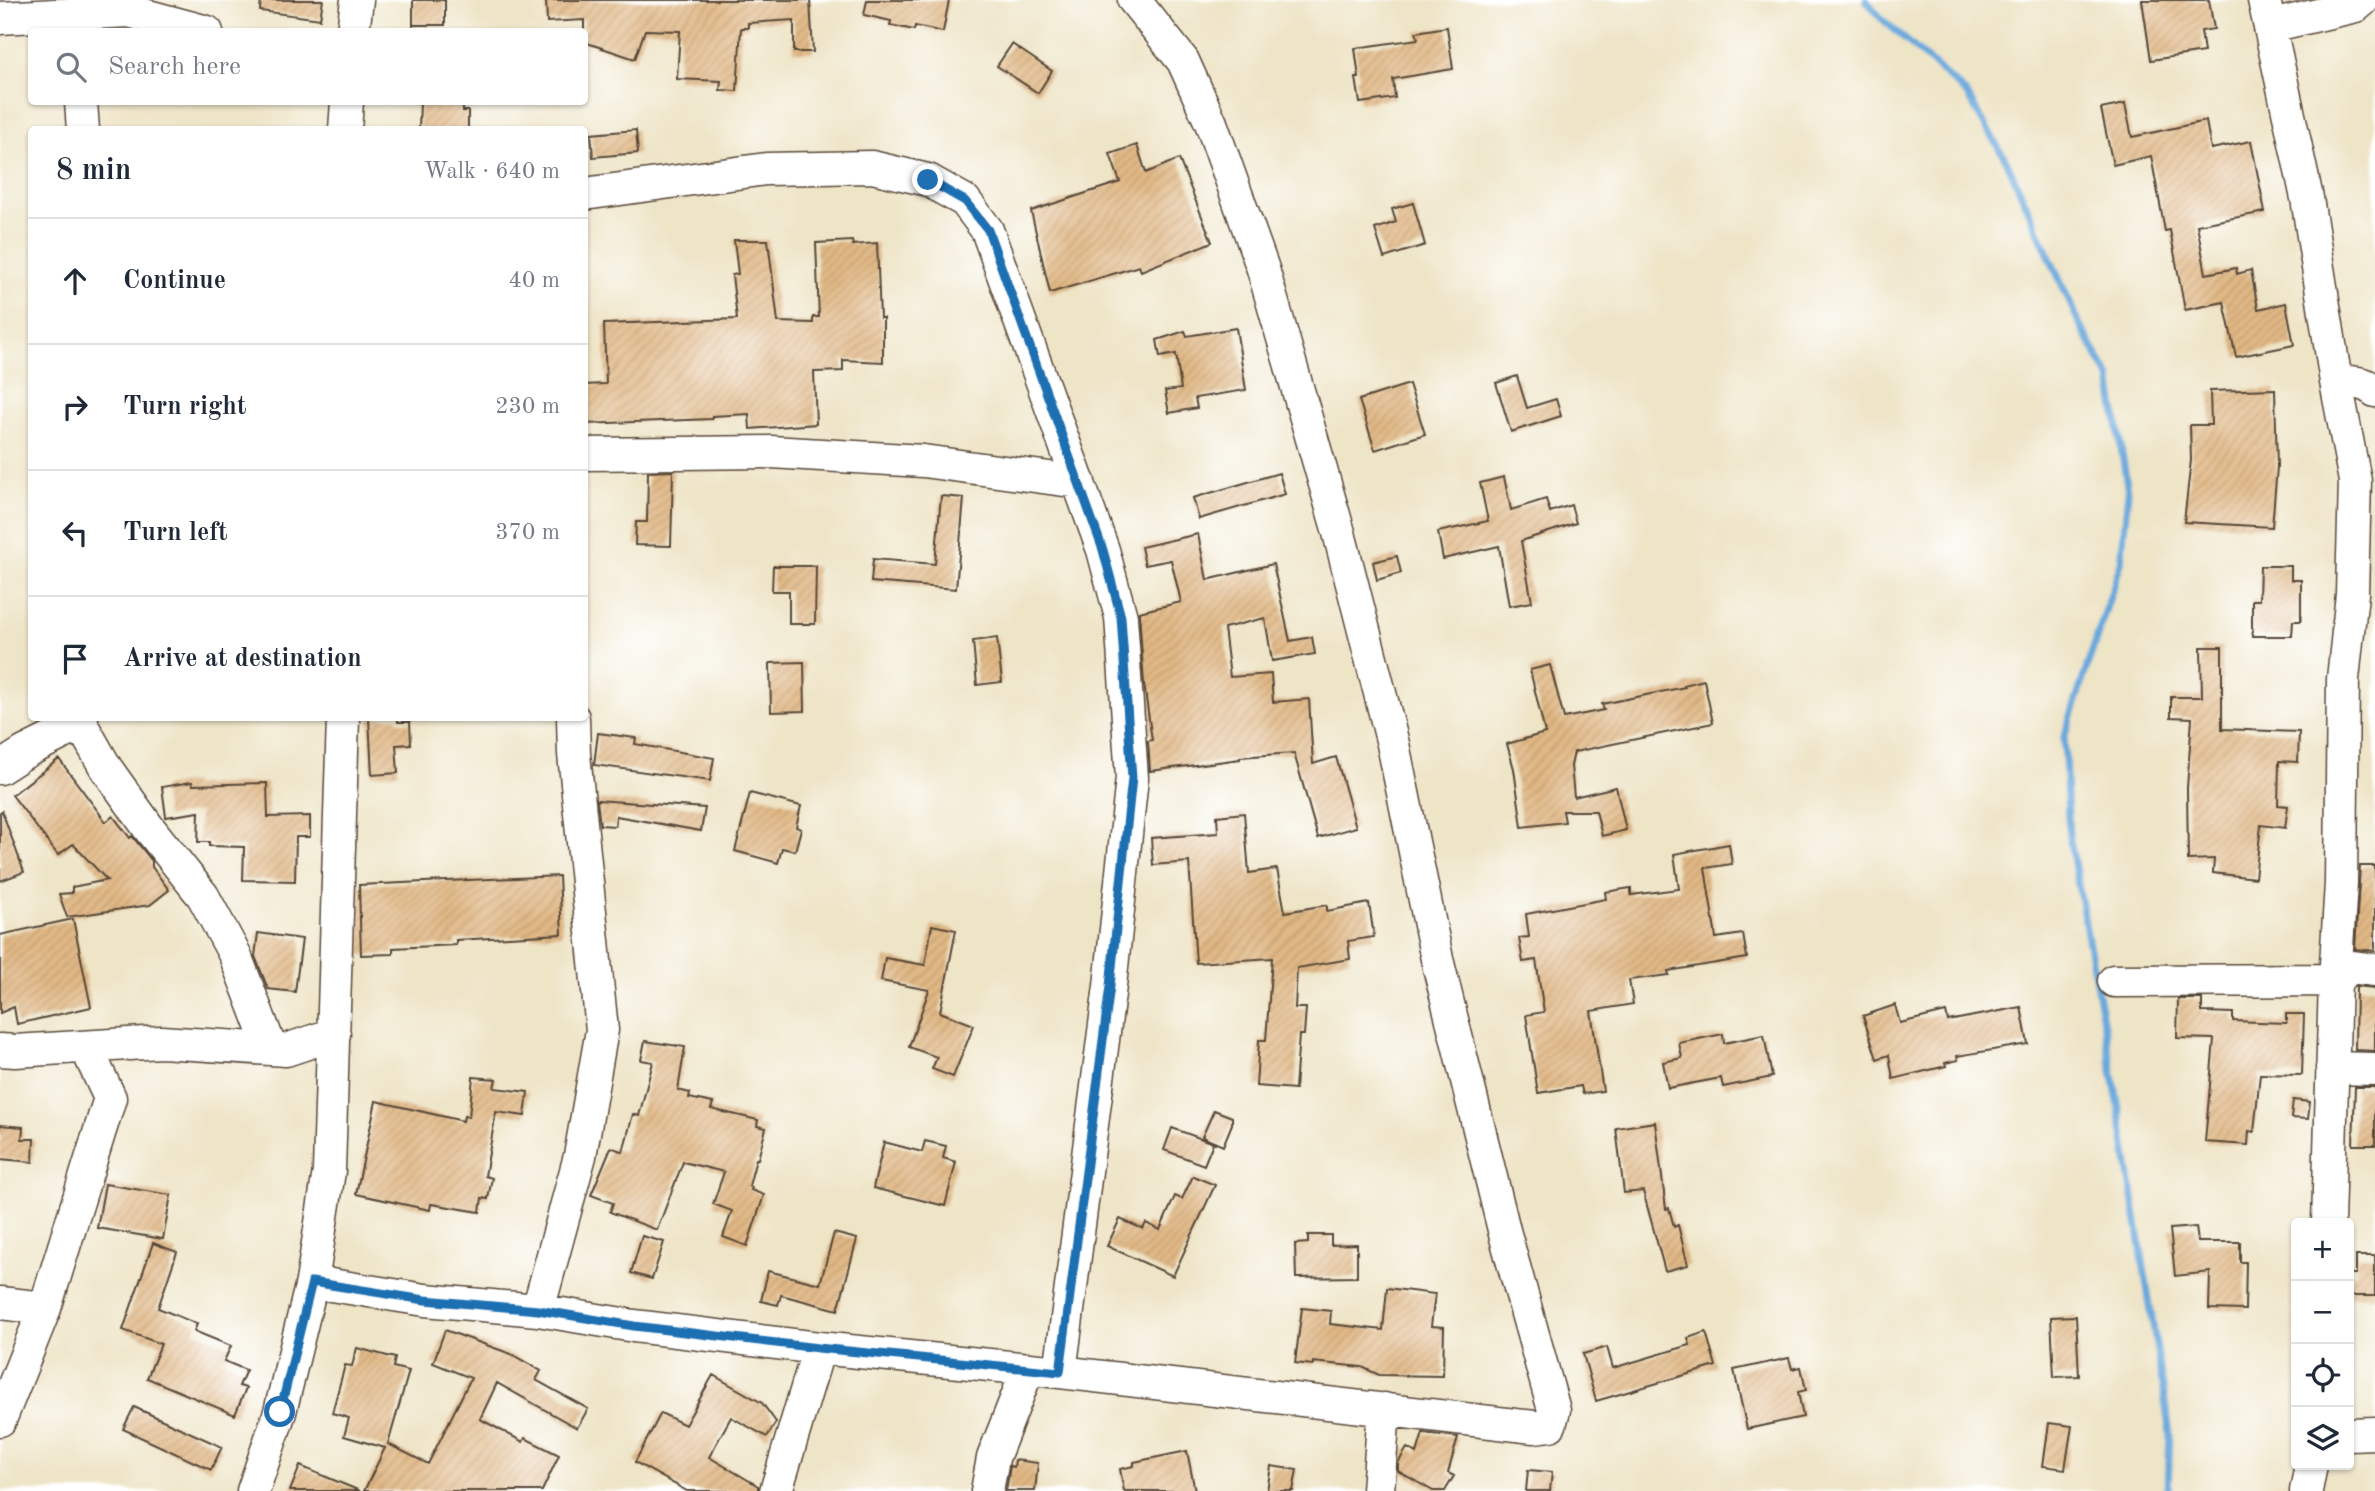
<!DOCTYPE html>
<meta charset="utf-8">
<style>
body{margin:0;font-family:"Old Standard TT",serif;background:#f2f2f3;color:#1f2937}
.controls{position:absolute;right:21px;bottom:21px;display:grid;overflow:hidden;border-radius:7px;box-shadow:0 2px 5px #0004}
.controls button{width:63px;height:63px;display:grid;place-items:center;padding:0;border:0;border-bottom:2px solid #e0e1e3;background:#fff;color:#1f2937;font:35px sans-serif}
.stop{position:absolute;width:21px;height:21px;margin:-16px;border:5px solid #1f6fb2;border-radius:50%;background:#fff}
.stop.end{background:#1f6fb2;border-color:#fff;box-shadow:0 2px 7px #0008}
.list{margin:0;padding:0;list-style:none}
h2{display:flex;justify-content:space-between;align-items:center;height:91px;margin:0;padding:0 28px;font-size:30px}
h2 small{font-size:23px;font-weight:400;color:#747a83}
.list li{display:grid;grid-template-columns:46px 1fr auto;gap:21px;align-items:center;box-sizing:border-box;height:126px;padding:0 28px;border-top:2px solid #e0e1e3}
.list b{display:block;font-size:26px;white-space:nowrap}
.list em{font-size:23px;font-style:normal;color:#747a83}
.icon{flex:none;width:38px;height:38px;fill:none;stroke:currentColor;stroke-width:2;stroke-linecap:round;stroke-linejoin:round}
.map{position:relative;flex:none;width:2375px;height:1491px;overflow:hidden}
.search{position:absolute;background:#fff;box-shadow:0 2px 5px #0004;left:28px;top:28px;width:560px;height:77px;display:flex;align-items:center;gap:18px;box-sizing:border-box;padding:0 24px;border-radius:7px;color:#747a83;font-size:26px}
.panel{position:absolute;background:#fff;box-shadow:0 2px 5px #0004;left:28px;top:126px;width:560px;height:595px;border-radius:7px}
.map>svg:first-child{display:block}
</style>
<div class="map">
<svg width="2375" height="1491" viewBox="0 0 2375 1491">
<defs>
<pattern id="building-hatch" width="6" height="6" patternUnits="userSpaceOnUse" patternTransform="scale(1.75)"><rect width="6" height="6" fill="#e1b885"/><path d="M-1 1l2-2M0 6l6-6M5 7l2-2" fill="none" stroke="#c29e72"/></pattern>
</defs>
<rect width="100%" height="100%" fill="#fff"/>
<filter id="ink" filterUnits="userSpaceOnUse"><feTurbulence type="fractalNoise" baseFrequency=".0143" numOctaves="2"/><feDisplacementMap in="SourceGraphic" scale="14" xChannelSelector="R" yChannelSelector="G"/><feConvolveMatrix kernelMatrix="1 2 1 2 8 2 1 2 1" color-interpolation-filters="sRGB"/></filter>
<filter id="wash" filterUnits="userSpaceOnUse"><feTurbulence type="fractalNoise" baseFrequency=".00686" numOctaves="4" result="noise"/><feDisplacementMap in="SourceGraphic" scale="28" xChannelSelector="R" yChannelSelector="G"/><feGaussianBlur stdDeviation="1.57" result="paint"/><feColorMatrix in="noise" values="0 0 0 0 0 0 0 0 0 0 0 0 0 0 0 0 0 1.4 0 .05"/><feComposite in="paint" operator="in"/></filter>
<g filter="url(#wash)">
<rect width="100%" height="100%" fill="#eee4c6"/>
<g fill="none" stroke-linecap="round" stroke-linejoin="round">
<path stroke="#69a8dc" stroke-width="7" d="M1866 0 1881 18 1966 93 2007 162 2080 325 2110 378 2128 491 2121 563 2064 737 2069 835 2119 1108 2170 1433 2168 1491"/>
</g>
<g id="blocks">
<path fill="url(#building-hatch)" d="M261 0H323L320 19 260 11Z
M413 0H445V25H413Z
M546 0H810L813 52H794V20L748 23V28H741L737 91 720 90 721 81 677 79 680 31 645 30 635 59 584 42V20L547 22Z
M867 0H949L943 32 915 26 914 30 890 25 891 21 864 15Z
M2142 0H2209L2214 29 2201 31 2204 52 2151 60Z
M1447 27 1453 69 1393 79 1395 98 1360 103 1356 78H1359L1355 48 1418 39 1416 32Z
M1012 44 1052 71 1038 93 997 66Z
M420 102H463V111H468V130H419Z
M2125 104 2132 137 2206 121 2211 149 2251 141 2265 212 2197 225 2206 274 2236 268 2237 274 2251 270 2258 309 2286 303 2294 345 2236 357 2224 302 2185 310 2170 230 2165 231 2151 156 2113 165 2101 109Z
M636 130 638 153 593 157 591 134Z
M1137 145 1146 173 1179 159 1212 242 1141 271 1139 266 1050 293 1031 211 1120 182 1110 154Z
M1413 203 1425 245 1384 258 1375 229 1396 222 1392 209Z
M734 240H768L778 322 813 323V317H819L816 243 852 241 853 245 877 243 880 318H883V362L843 360V371L814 372 816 424 750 429 749 414 712 416V419L584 424V385L606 384 604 324 737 319 732 275 738 274Z
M1236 328 1246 390 1195 398 1197 408 1169 413 1165 391 1181 389 1176 354 1160 357 1157 340 1185 331 1187 336Z
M1517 376 1527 408 1556 399 1561 416 1511 432 1496 383Z
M1409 384 1425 434 1375 450 1359 400Z
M2275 389 2277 467 2272 527 2184 522 2191 460 2190 425H2211L2210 391Z
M673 471 671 546 635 545 636 522H647L648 472Z
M1279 473 1285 494 1199 519 1193 498Z
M1504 477 1511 510 1546 499 1550 512 1571 505 1576 523 1521 541 1532 602 1509 606 1499 546 1443 559 1438 532 1488 521 1480 483Z
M941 496 964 498 956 589 871 582 873 559 935 564Z
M1198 534 1207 580 1273 564 1290 641 1312 637 1315 654 1272 661 1265 618 1224 628 1230 677 1271 674 1273 702 1309 699 1313 764 1336 757 1356 827 1318 838 1294 753 1240 757V759L1150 771 1148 741 1152 740 1144 684 1139 612 1181 602 1171 560 1145 565 1141 547Z
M1397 556 1401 573 1377 580 1373 562Z
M773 566H816L815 624H789V591H772Z
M2260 566H2291V580H2301V621H2293L2292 636H2252V600H2259Z
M997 638 1002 682 977 685 973 641Z
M2201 647H2222V729L2299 732 2298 762 2279 761 2278 805 2288 806 2285 828 2261 825 2255 878 2213 873 2214 859 2188 860 2187 788 2192 718 2171 717V697H2202Z
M804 662 805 711 771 712 770 663Z
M1550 665 1564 718 1604 710 1602 704 1685 687 1684 685 1704 680 1713 723 1574 752 1571 766 1574 797 1616 787 1626 830 1602 836 1596 811H1563L1565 822 1522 827 1514 769 1507 744 1545 733 1530 670Z
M369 718H398V722H410L411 744 396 745 398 773 372 775Z
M598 733 636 738 635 744 714 758 710 781 594 765Z
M59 759 106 822 113 816 130 838 132 836 152 861V867L169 890 150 905 67 917 59 894 72 893V887L107 880 73 844 58 855 12 795Z
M192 782 193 785 267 783 268 817 310 816V837H296L295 881 243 880 244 847 209 846V842H198L199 812 166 817 162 787Z
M750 793 801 806 796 827 801 829 795 851 782 848 778 863 735 851Z
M597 800 705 808 701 831 616 816 615 826 600 825Z
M2 811 24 872 0 881V812Z
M1244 813 1249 873 1277 869 1285 912 1327 905V911L1369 903 1374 937 1348 941 1350 959 1297 968 1295 1008H1306L1304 1035H1299L1295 1089 1256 1086 1259 1040H1266L1272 958 1196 963 1189 862 1153 865 1151 838 1218 833 1217 816Z
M1729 844 1732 864 1705 868 1716 938 1743 934 1747 958 1668 971 1669 975 1629 980 1633 1004 1591 1011 1603 1091 1583 1094 1581 1086 1538 1093 1526 1015 1544 1012 1536 960 1523 962 1519 938 1529 937 1526 914 1606 899 1605 892 1631 888V895L1679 889 1674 854Z
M2360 866H2375V951L2355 949Z
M559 876 562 934 456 940V945L393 948V954L361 955 359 885Z
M73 919 91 1007 17 1024 14 1007 0 1013V935Z
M932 925 956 930 940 1012 974 1025 953 1077 932 1069 937 1057 909 1047 929 990 881 981 885 958 925 965Z
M258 933 302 939 295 992 268 989 255 956Z
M2356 986 2375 988V1051L2355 1050Z
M2178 999H2202V1012L2233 1013V1021L2286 1023V1014H2304L2302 1075 2260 1074 2254 1132 2249 1131 2248 1145 2205 1142 2214 1039 2177 1038Z
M1895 1005 1900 1023 1946 1012 1948 1021 2021 1007 2028 1044 1957 1056 1958 1060 1945 1063 1946 1066 1893 1079 1889 1055 1877 1059 1863 1016Z
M1723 1034 1724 1043 1764 1035 1772 1077 1723 1087 1721 1078 1668 1088 1663 1062 1682 1058 1679 1043Z
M645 1041 685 1047 678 1090 690 1093 689 1098 713 1103 711 1109 758 1120 757 1126 766 1128 758 1159H756L749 1186 752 1187 751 1190 764 1195 747 1246 723 1237 732 1211 713 1204 724 1172 683 1162 657 1230 610 1212 613 1203 591 1195 611 1147 623 1152 633 1114 639 1116 653 1062 641 1060Z
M473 1077 496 1079 494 1088 528 1092 525 1116 496 1112 485 1176 492 1178 488 1199 482 1198 480 1212 431 1204 430 1210 356 1194 376 1101 463 1121 464 1116 469 1117Z
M2355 1087H2375V1145H2353Z
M2293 1100 2310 1102 2308 1119 2291 1118Z
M1214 1110 1232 1117V1124L1223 1146 1202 1137Z
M1655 1122 1666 1209 1669 1208 1674 1227 1678 1225 1688 1265 1665 1271 1643 1191 1624 1193 1616 1128Z
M0 1125 23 1127 22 1139H34L33 1162 0 1159Z
M1172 1128 1213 1143 1204 1165 1164 1150Z
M925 1141 946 1146 943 1158 956 1162 945 1206 873 1188 884 1142 922 1152Z
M1193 1176 1215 1185 1173 1276 1107 1246 1120 1219 1143 1229 1146 1223 1160 1230 1175 1196 1182 1199Z
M105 1184 171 1195 163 1239 97 1228Z
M2196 1227 2198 1242H2240V1262H2246L2245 1310 2209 1309 2210 1272 2175 1276 2170 1229Z
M834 1233 857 1239 838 1310 781 1295 778 1305 761 1301 768 1271 820 1284Z
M1308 1235H1331V1245L1357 1244V1277L1296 1278 1295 1244 1308 1243Z
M642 1236 664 1242 652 1279 631 1273Z
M153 1243 177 1252 158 1308 197 1324 194 1331 231 1346 224 1361 246 1370 239 1386 246 1388 235 1415 147 1378 161 1344 123 1330Z
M2356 1256H2375V1296H2349V1274H2356Z
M1387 1288 1435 1294 1431 1326 1444 1327 1443 1376 1379 1375 1362 1367 1313 1362V1365L1295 1363 1302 1308 1331 1311 1330 1324 1383 1330Z
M2076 1316 2079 1376 2054 1377 2051 1317Z
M445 1330 511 1354 541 1371 536 1380 588 1409 577 1428 497 1383 480 1419 523 1442 525 1438 559 1455 542 1491H364L385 1448 344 1436 349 1418 332 1413 345 1365 352 1366 357 1348 395 1358 393 1367 409 1371 388 1444 428 1464 471 1378 433 1363Z
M1706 1332 1716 1366 1596 1401 1583 1354 1607 1347 1613 1368 1690 1345 1688 1338Z
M1789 1358 1792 1369 1801 1367 1806 1390 1798 1392 1803 1417 1747 1429 1734 1370Z
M713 1375 762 1403 776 1422 767 1437 731 1417 709 1457 758 1486V1491H687L635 1462 661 1413 685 1425Z
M134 1407 222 1447 211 1470 123 1429Z
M2049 1423 2072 1426 2065 1469 2043 1466Z
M1423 1433 1458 1437 1448 1473 1454 1476 1445 1491H1433L1398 1471V1463L1407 1448 1417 1453Z
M1187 1451 1195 1491H1124L1120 1469 1134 1466V1462Z
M1015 1460 1038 1463 1035 1491H1006L1010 1466 1014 1467Z
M300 1466 360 1491H290Z
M1271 1466 1297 1470 1293 1491H1267Z
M1528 1470 1552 1472 1550 1491H1526Z"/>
</g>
</g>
<g filter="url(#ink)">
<use href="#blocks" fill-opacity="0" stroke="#564637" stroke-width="2"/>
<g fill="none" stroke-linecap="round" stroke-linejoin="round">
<g stroke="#564637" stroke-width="35">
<path id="minor" d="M2264 0 2307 198 2336 382 2355 481 2352 594 2343 679 2341 883 2335 980 2328 1223
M0 18 129 11 207 32
M2271 26 2356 6 2363 0
M353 32 357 0
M81 102 83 130
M345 130 347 102
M584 194 766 169 872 167 928 180 965 201 987 230 1103 550 1121 617 1132 778 1110 986 1060 1372
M2336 382C2350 382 2364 381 2375 391
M584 454 771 452 923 461 1079 482
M82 718 81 724 106 768 148 827 203 896 235 955 271 1049
M0 768 25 752 81 724
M2114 981 2335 980 2351 967 2375 970
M0 1050 15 1051 161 1042 286 1050 334 1034
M2332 1068 2375 1069
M312 1282 425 1300 538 1310 634 1326 819 1348 1060 1372 1534 1427 1550 1425 1554 1410 1505 1234 1437 959 1393 744 1338 529 1263 269 1211 123 1183 61 1134 0
M0 1303 45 1308
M538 1310 580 1156 602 1030 574 754 573 718
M0 1420 45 1308 110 1098 86 1047
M2349 1434 2375 1433
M253 1491 280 1412 312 1282 329 1171 343 718
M776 1491 819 1348
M987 1491 993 1458 1028 1369
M1378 1491 1384 1409
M2306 1491 2311 1465"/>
</g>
<use href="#minor" stroke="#fff" stroke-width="32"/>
</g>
</g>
<g fill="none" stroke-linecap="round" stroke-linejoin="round" filter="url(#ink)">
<path stroke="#1f6fb2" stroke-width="9" d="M280 1412 312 1282 425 1300 538 1310 634 1326 818 1348 1060 1372 1110 986 1132 778 1121 617 1103 550 988 230 965 201 928 180"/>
</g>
</svg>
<div class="controls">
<button>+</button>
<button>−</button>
<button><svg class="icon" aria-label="locate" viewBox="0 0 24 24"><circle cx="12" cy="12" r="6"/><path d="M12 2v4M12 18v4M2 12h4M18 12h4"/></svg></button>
<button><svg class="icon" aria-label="layers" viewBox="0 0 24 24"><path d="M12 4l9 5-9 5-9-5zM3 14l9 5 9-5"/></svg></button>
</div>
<div class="stop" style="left:280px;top:1412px"></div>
<div class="stop end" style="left:928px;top:180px"></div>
<div class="search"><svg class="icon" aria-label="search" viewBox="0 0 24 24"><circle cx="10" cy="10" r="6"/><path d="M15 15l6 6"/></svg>Search here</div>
<section class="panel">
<h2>8 min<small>Walk · 640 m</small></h2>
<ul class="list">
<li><svg class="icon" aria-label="ahead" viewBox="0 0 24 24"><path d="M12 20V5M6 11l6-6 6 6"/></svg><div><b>Continue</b></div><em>40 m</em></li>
<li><svg class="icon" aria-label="right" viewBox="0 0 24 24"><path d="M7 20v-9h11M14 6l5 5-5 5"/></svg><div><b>Turn right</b></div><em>230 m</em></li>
<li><svg class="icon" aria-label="left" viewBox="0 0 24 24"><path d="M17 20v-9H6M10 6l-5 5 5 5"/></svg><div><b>Turn left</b></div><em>370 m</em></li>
<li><svg class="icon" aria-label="arrive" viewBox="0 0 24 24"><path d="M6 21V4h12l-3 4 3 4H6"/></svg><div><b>Arrive at destination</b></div></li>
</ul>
</section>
</div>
